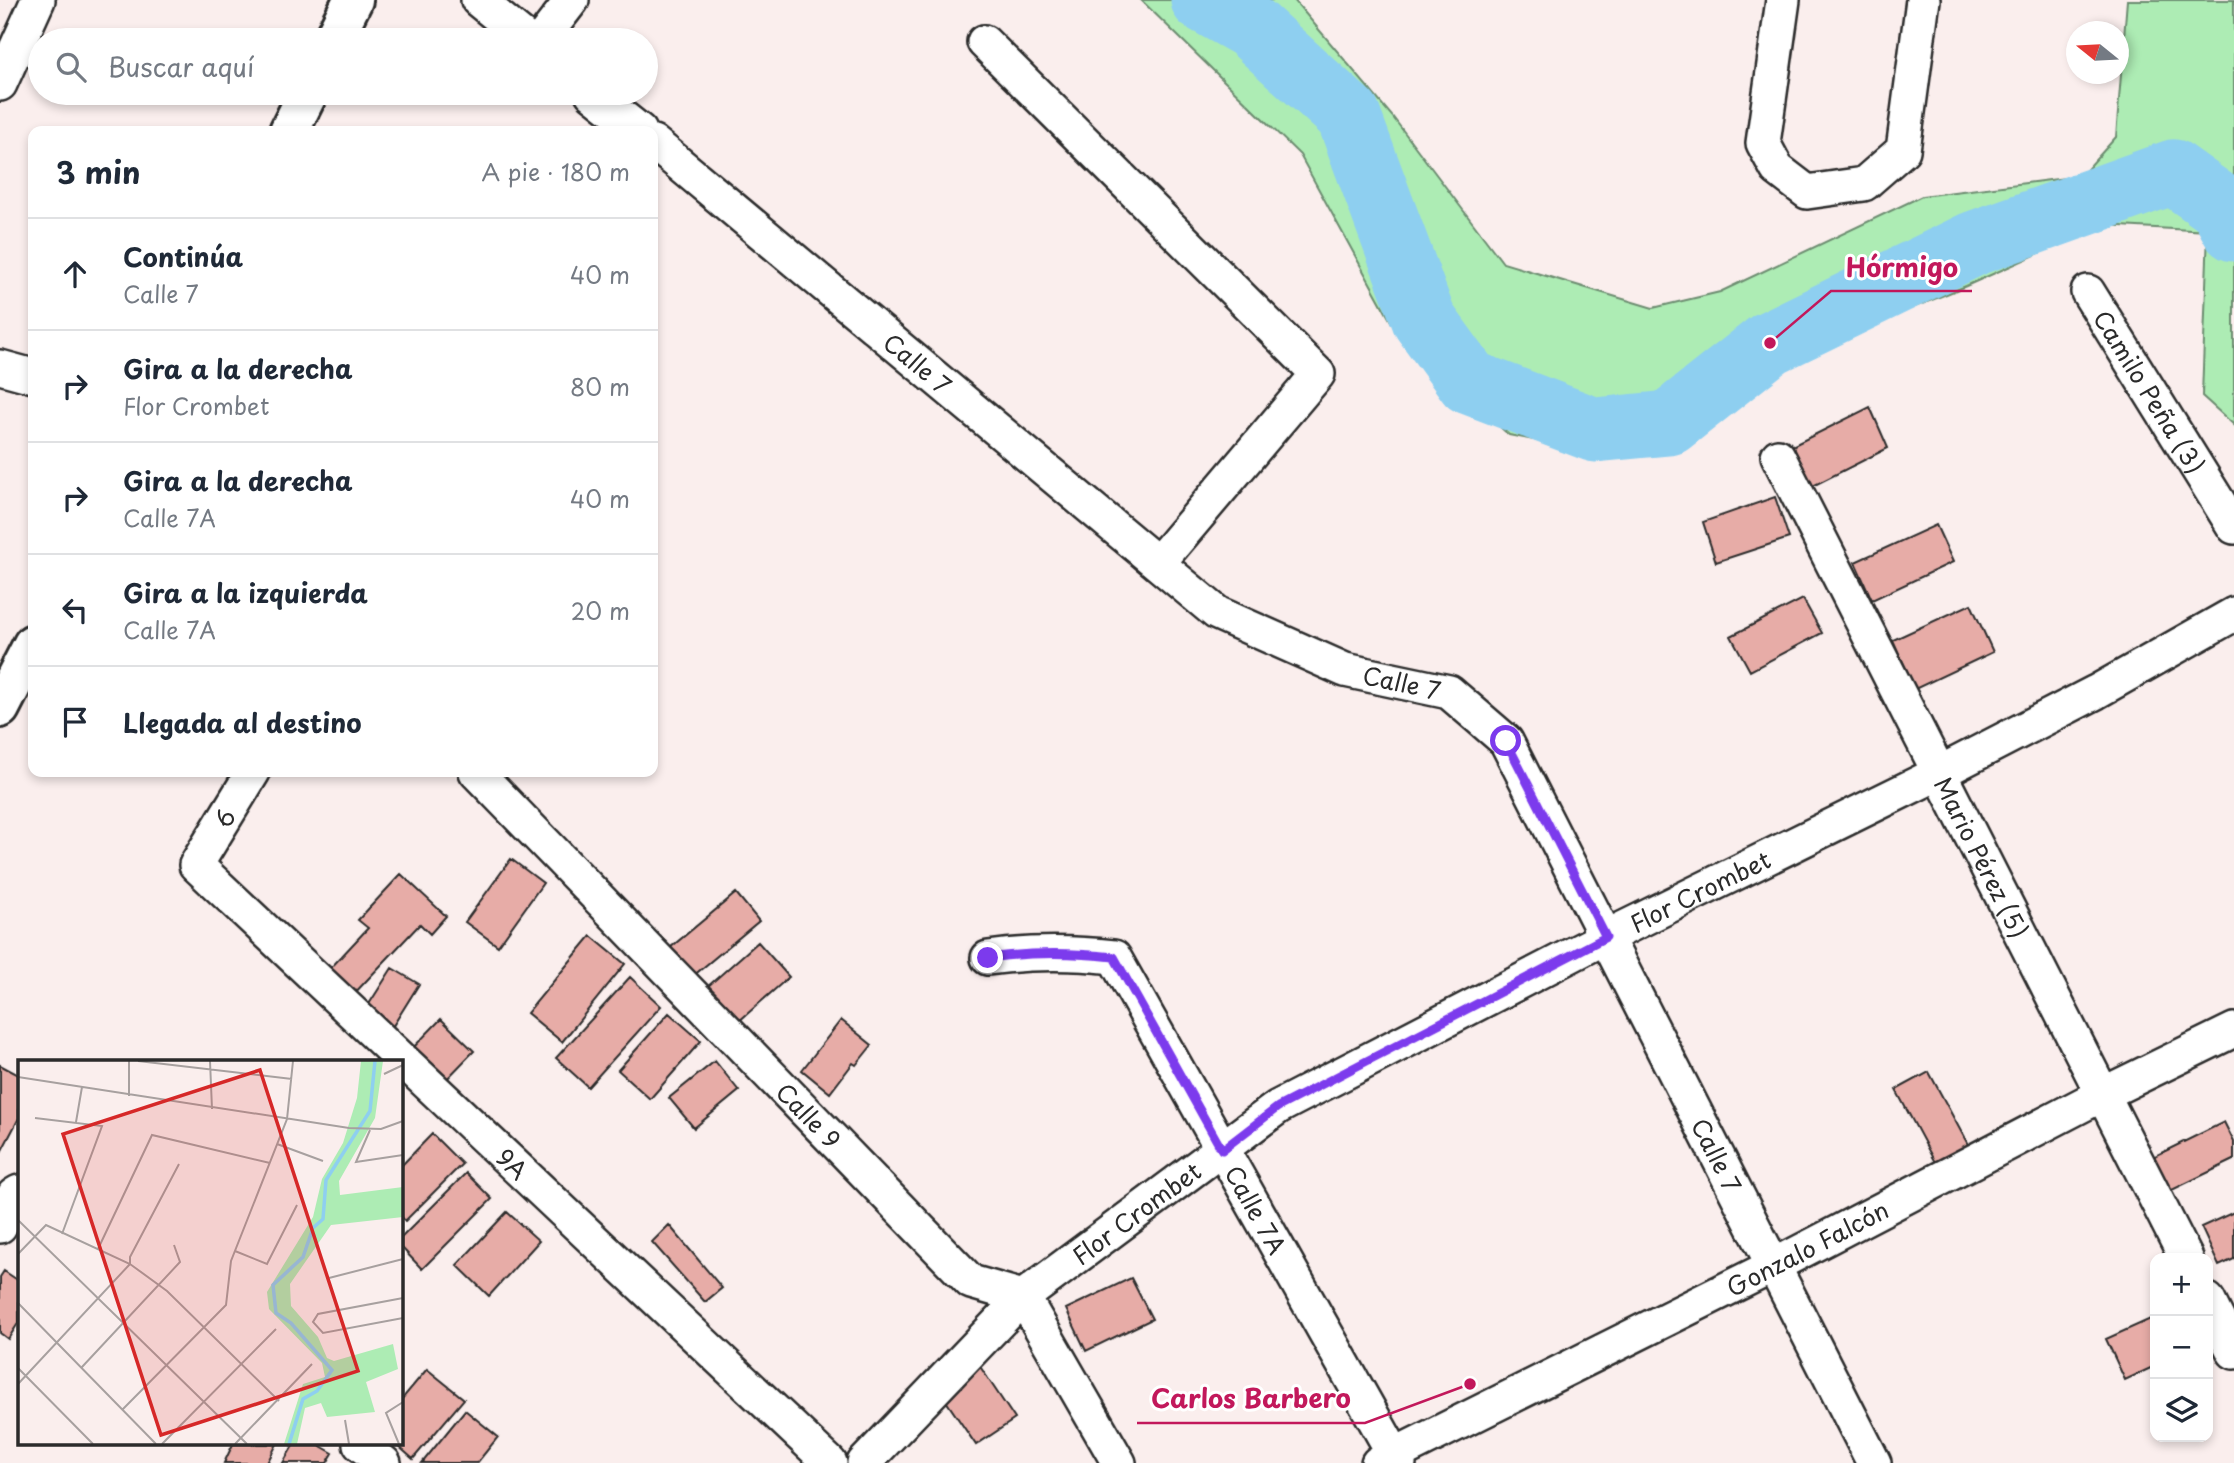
<!DOCTYPE html>
<html lang="es">
<meta charset="utf-8">
<style>
body{margin:0;font-family:"Playpen Sans",sans-serif;background:#f2f2f3;color:#1f2937}
.controls{position:absolute;right:21px;bottom:21px;display:grid;overflow:hidden;border-radius:14px;box-shadow:0 4px 10px #0003}
.controls button{width:63px;height:63px;display:grid;place-items:center;padding:0;border:0;border-bottom:2px solid #e0e1e3;background:#fff;color:#1f2937;font:35px sans-serif}
.compass{position:absolute;left:2066px;top:21px;width:63px;height:63px;border-radius:50%;background:#fff;box-shadow:0 4px 10px #0003;rotate:288deg}
.stop{position:absolute;width:21px;height:21px;margin:-16px;border:5px solid #7c3aed;border-radius:50%;background:#fff}
.stop.end{background:#7c3aed;border-color:#fff;box-shadow:0 2px 7px #0008}
.list{margin:0;padding:0;list-style:none}
h2{display:flex;justify-content:space-between;align-items:center;height:91px;margin:0;padding:0 28px;font-size:30px}
h2 small{font-size:23px;font-weight:400;color:#747a83}
.list li{display:grid;grid-template-columns:46px 1fr auto;gap:21px;align-items:center;box-sizing:border-box;height:112px;padding:0 28px;border-top:2px solid #e0e1e3}
.list b{display:block;font-size:26px;white-space:nowrap}
.list p{margin:0;font-size:23px;white-space:nowrap;color:#747a83}
.list em{font-size:23px;font-style:normal;color:#747a83}
.icon{flex:none;width:38px;height:38px;fill:none;stroke:currentColor;stroke-width:2;stroke-linecap:round;stroke-linejoin:round}
.map{position:relative;flex:none;width:2234px;height:1463px;overflow:hidden}
.search{position:absolute;background:#fff;box-shadow:0 4px 10px #0003;left:28px;top:28px;width:630px;height:77px;display:flex;align-items:center;gap:18px;box-sizing:border-box;padding:0 24px;border-radius:38px;color:#747a83;font-size:26px}
.panel{position:absolute;background:#fff;box-shadow:0 4px 10px #0003;left:28px;top:126px;width:630px;height:651px;border-radius:14px}
.map>svg:first-child{display:block}
</style>
<div class="map">
<svg width="2234" height="1463" viewBox="0 0 2234 1463">
<rect width="100%" height="100%" fill="#faeeed"/>
<filter id="ink" filterUnits="userSpaceOnUse"><feTurbulence type="fractalNoise" baseFrequency=".0143" numOctaves="2"/><feDisplacementMap in="SourceGraphic" scale="14" xChannelSelector="R" yChannelSelector="G"/><feConvolveMatrix kernelMatrix="1 2 1 2 8 2 1 2 1" color-interpolation-filters="sRGB"/></filter>
<g filter="url(#ink)">
<path fill="#adecb4" stroke="#6c8c70" stroke-width="2" d="M1141 0H1294L1392 116 1503 263 1653 308 1720 292 1922 196 2081 176 2116 137 2127 0H2234V425L2202 396 2208 231 2102 225 1966 286 1817 347 1677 434 1624 458 1509 435 1399 336 1300 155Z"/>
<g fill="none" stroke-linecap="round" stroke-linejoin="round">
<path stroke="#8ecff0" stroke-width="65" d="M1203 0 1251 27 1348 115 1424 320 1469 382 1595 430 1669 423 1770 343 1975 243 2173 172 2222 207 2234 229"/>
</g>
<path fill="#e7aca7" stroke="#2b2b2b" stroke-width="2" d="M1870 407 1888 448 1809 488 1790 447Z
M1775 497 1789 538 1716 562 1703 522Z
M1936 525 1953 562 1872 600 1855 562Z
M1803 599 1822 633 1750 671 1731 636Z
M1971 604 1993 652 1915 689 1893 640Z
M511 859 543 883 498 946 465 922Z
M401 874 446 916 430 934 420 924 351 997 326 973 368 928 358 920Z
M736 893 759 921 693 976 670 948Z
M591 936 625 964 562 1042 527 1013Z
M758 942 789 977 738 1022 707 987Z
M392 968 419 984 391 1029 364 1012Z
M630 977 661 1006 588 1087 556 1058Z
M669 1013 701 1041 650 1099 618 1070Z
M441 1019 474 1051 439 1087 406 1055Z
M841 1020 872 1045 856 1065 853 1063 830 1093 802 1070Z
M715 1061 739 1091 694 1128 669 1098Z
M0 1065 19 1075V1118L0 1154Z
M1929 1072 1971 1150 1938 1168 1896 1090Z
M2224 1122 2234 1142V1160L2170 1191 2153 1157Z
M432 1134 462 1164 405 1221 401 1216V1166Z
M466 1173 492 1199 422 1269 401 1247V1238Z
M507 1212 539 1241 489 1296 457 1265Z
M2234 1212V1259L2219 1266 2201 1227Z
M669 1225 722 1288 705 1302 652 1242Z
M4 1271 19 1281V1322L8 1339 0 1333V1277Z
M1131 1278 1152 1319 1086 1351 1066 1309Z
M2155 1317V1366L2125 1380 2106 1339Z
M979 1365 1015 1419 976 1445 940 1392Z
M427 1369 464 1399 413 1459 396 1444H401V1400Z
M465 1410 498 1437 477 1463H422Z
M233 1444H277L267 1463H224Z
M294 1444H317L333 1453 327 1463H283Z"/>
<g fill="none" stroke-linecap="round" stroke-linejoin="round">
<g stroke="#2b2b2b" stroke-width="38">
<g id="street">
<path d="M478 0 527 40"/>
<path d="M1783 0 1763 143 1777 169 1807 192 1864 184 1903 150 1923 0"/>
<path d="M541 40 572 0"/>
<path d="M984 42 1318 374 1158 563"/>
<path d="M0 84 38 0"/>
<path d="M592 93 640 131"/>
<path id="s1" d="M653 142 1217 613 1345 670 1449 692 1506 741 1874 1463"/>
<path id="s2" d="M2088 292 2234 527"/>
<path d="M0 367 33 376"/>
<path id="s3" d="M1778 456 2186 1258"/>
<path id="s4" d="M253 772 196 865 830 1463"/>
<path id="s5" d="M476 772 971 1282 1023 1297 1119 1463"/>
<path id="s6" d="M988 958C1031 952 1071 952 1114 957L1399 1463"/>
<path d="M0 1226 14 1195 19 1192"/>
<path d="M2208 1300 2234 1352"/>
<path d="M360 1444 384 1463"/>
<path id="s7" d="M864 1463 1023 1297 1278 1107 1606 937 1939 773 2096 692 2234 614"/>
<path id="s8" d="M1378 1463 1773 1266 2103 1094 2234 1030"/>
</g>
</g>
<g stroke="#2b2b2b" stroke-width="44">
<path id="secondary" d="M333 40 353 0
M289 131 308 93
M0 708 33 644"/>
</g>
<use href="#street" stroke="#fff" stroke-width="33"/>
<use href="#secondary" stroke="#fff" stroke-width="38"/>
</g>
</g>
<g fill="none" stroke-linecap="round" stroke-linejoin="round" filter="url(#ink)">
<path stroke="#7c3aed" stroke-width="9" d="M988 958C1031 952 1071 952 1114 957L1222 1150 1278 1107 1606 937 1506 741"/>
</g>
<g text-anchor="middle" dominant-baseline="central" stroke-width="6" stroke-linejoin="round" paint-order="stroke">
<g font-size="24" fill="#2b2b2b" stroke="#fff">
<text stroke="none"><textPath href="#s1" startOffset="345">Calle 7</textPath></text>
<text stroke="none"><textPath href="#s2" startOffset="117">Camilo Peña (3)</textPath></text>
<text stroke="none"><textPath href="#s1" startOffset="933">Calle 7</textPath></text>
<text transform="translate(224 818) rotate(-59)">6</text>
<text stroke="none"><textPath href="#s3" startOffset="450">Mario Pérez (5)</textPath></text>
<text stroke="none"><textPath href="#s7" startOffset="1022">Flor Crombet</textPath></text>
<text stroke="none"><textPath href="#s5" startOffset="478">Calle 9</textPath></text>
<text stroke="none"><textPath href="#s1" startOffset="1521">Calle 7</textPath></text>
<text stroke="none"><textPath href="#s4" startOffset="544">9A</textPath></text>
<text stroke="none"><textPath href="#s6" startOffset="416">Calle 7A</textPath></text>
<text stroke="none"><textPath href="#s7" startOffset="371">Flor Crombet</textPath></text>
<text stroke="none"><textPath href="#s8" startOffset="480">Gonzalo Falcón</textPath></text>
</g>
</g>
<g transform="translate(18 1060)">
<rect width="385" height="385" fill="#faeeed"/>
<path d="M343 1H365L357 58 321 121 322 135 385 127V157L313 165 272 224 273 246 300 277 309 298 316 301 375 284 380 309 348 322 357 352 309 357 303 343 287 348 279 384H266L285 324 307 317 304 303 251 249 249 232 295 157 304 119 325 83 339 38Z" fill="#adecb4"/>
<path fill="none" stroke="#8ecff0" stroke-width="3.5" d="M271 384 285 339 299 331 314 310 273 263 258 253 255 225 285 197 295 168 305 159 308 120 352 51 357 1"/>
<path fill="none" stroke="#a7a09f" stroke-width="2" d="M120 1 274 19M192 1 194 49M366 14 385 5M0 17 331 68 363 69 385 61M111 36V1M17 58 84 66 44 174M58 62 64 27M352 70 338 102 385 95M259 84 305 101M0 160 229 384M80 189 134 75 252 103M217 191 249 204 279 145M0 194 28 165 112 204 149 231 261 341M311 218 385 199M385 238 300 254 295 262 305 273 385 258M0 243 138 384M64 307 162 202 156 185M0 308 75 384M0 324 112 204V197L161 104M105 349 208 245 213 201 269 59 275 1M327 360 331 384M144 384 258 269M217 384 294 304M381 384 368 353 385 342"/>
<path fill="#d62828" fill-opacity="0.15" stroke="#d62828" stroke-width="3.5" d="M242 10 340 311 143 375 45 74Z"/>
<rect width="385" height="385" fill="none" stroke="#2b2b2b" stroke-width="3.5"/>
</g>
<path fill="none" stroke="#c2185b" stroke-width="2.5" d="M1770 343L1831 291H1972M1470 1384L1365 1423H1137"/>
<g fill="#c2185b" stroke="#fff" stroke-width="2.5">
<circle cx="1770" cy="343" r="7"/>
<circle cx="1470" cy="1384" r="7"/>
</g>
<g font-size="26" text-anchor="middle" font-weight="bold" fill="#c2185b" stroke="#fff" stroke-width="6" stroke-linejoin="round" paint-order="stroke">
<text x="1902" y="277">Hórmigo</text>
<text x="1251" y="1408">Carlos Barbero</text>
</g>
</svg>
<div class="controls">
<button>+</button>
<button>−</button>
<button><svg class="icon" aria-label="layers" viewBox="0 0 24 24"><path d="M12 4l9 5-9 5-9-5zM3 14l9 5 9-5"/></svg></button>
</div>
<svg class="compass" viewBox="-18 -18 36 36"><path d="M0-13l5 13h-10z" fill="#e53935"/><path d="M0 13l5-13h-10z" fill="#747a83"/></svg>
<div class="stop" style="left:1506px;top:741px"></div>
<div class="stop end" style="left:988px;top:958px"></div>
<div class="search"><svg class="icon" aria-label="search" viewBox="0 0 24 24"><circle cx="10" cy="10" r="6"/><path d="M15 15l6 6"/></svg>Buscar aquí</div>
<section class="panel">
<h2>3 min<small>A pie · 180 m</small></h2>
<ul class="list">
<li><svg class="icon" aria-label="ahead" viewBox="0 0 24 24"><path d="M12 20V5M6 11l6-6 6 6"/></svg><div><b>Continúa</b><p>Calle 7</p></div><em>40 m</em></li>
<li><svg class="icon" aria-label="right" viewBox="0 0 24 24"><path d="M7 20v-9h11M14 6l5 5-5 5"/></svg><div><b>Gira a la derecha</b><p>Flor Crombet</p></div><em>80 m</em></li>
<li><svg class="icon" aria-label="right" viewBox="0 0 24 24"><path d="M7 20v-9h11M14 6l5 5-5 5"/></svg><div><b>Gira a la derecha</b><p>Calle 7A</p></div><em>40 m</em></li>
<li><svg class="icon" aria-label="left" viewBox="0 0 24 24"><path d="M17 20v-9H6M10 6l-5 5 5 5"/></svg><div><b>Gira a la izquierda</b><p>Calle 7A</p></div><em>20 m</em></li>
<li><svg class="icon" aria-label="arrive" viewBox="0 0 24 24"><path d="M6 21V4h12l-3 4 3 4H6"/></svg><div><b>Llegada al destino</b></div></li>
</ul>
</section>
</div>
